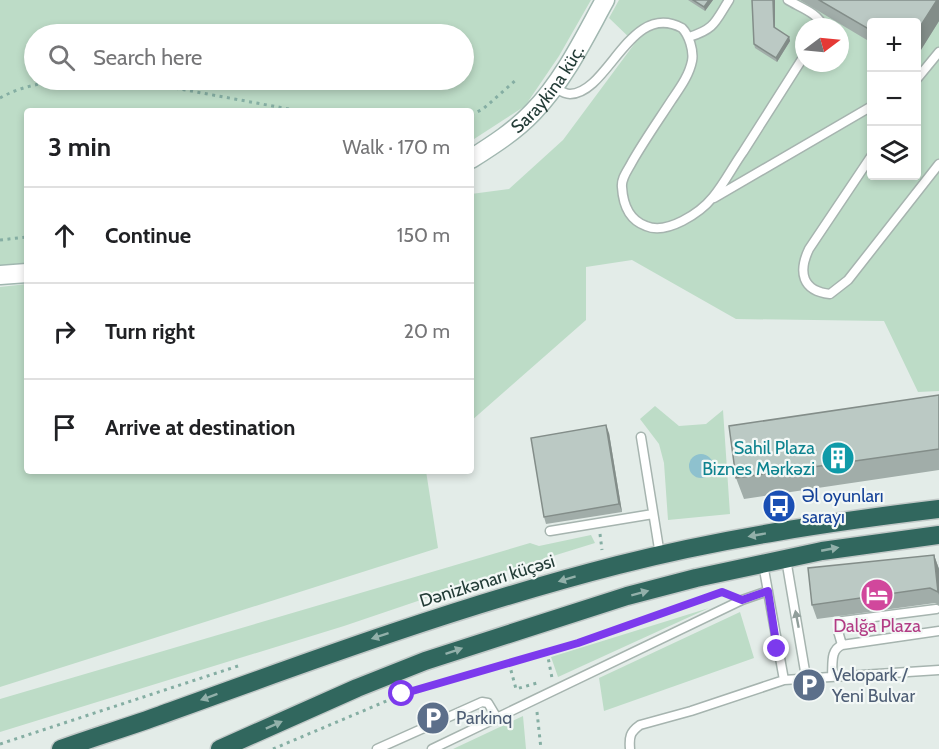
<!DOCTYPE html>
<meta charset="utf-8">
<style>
body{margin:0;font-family:Cabin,sans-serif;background:#f2f2f2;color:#202124}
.controls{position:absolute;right:18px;top:18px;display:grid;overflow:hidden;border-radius:6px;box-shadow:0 3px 9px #0003}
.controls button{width:54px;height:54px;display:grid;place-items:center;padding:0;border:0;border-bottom:2px solid #e0e0e0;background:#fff;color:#202124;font:30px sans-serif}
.compass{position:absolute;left:795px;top:18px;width:54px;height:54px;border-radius:50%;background:#fff;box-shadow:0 3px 9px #0003;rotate:74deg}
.stop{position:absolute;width:18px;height:18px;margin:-14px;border:4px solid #7c3aed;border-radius:50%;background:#fff}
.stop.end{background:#7c3aed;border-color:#fff;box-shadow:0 2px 6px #0008}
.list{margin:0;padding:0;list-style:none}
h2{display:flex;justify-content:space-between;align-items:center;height:78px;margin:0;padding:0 24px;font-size:26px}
h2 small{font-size:20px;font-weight:400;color:#757577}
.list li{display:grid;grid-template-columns:39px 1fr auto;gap:18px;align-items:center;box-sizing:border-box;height:96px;padding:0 24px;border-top:2px solid #e0e0e0}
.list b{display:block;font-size:22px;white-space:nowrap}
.list em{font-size:20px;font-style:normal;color:#757577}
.icon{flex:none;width:33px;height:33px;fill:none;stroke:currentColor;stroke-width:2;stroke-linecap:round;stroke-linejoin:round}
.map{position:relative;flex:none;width:939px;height:749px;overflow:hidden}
.search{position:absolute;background:#fff;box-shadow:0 3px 9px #0003;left:24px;top:24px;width:450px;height:66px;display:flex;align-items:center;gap:15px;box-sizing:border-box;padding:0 21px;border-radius:33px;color:#757577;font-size:22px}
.panel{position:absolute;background:#fff;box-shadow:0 3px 9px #0003;left:24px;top:108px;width:450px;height:366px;border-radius:6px}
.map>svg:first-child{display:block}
</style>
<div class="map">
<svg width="939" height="749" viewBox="0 0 939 749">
<rect width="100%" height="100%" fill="#e3ece8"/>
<path fill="#bddcc7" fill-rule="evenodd" d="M0 0H591L559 56 525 106 471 141V111H27V264L0 268ZM34 34H464V80H34Z
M619 0H939V391L918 392 884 321 736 319 632 260 586 267V320L471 421V194L509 189 563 140 635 43 609 18ZM872 22H916V176H872ZM804 27H840V63H804Z
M27 284V471H426L438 548 0 687V287Z
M655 406 679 426 706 424 723 410 730 514 668 520 664 463 659 444 640 419Z
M591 535 595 543 527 564 344 626 0 732V699L530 543 539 546Z
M709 608 558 677 551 657Z
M740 612 754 658 604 711 599 678Z
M523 716 526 749H453Z"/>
<path fill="#8ec1ce" d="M689 466a12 12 0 1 1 24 0a12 12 0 1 1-24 0Z"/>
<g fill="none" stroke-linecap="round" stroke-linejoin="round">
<g stroke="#a6b4af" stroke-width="11">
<path id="lane" d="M788 0C799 7 819 13 823 27
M689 37C715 29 715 22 729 0
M916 80 939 52
M554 87C559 90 564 94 570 94 609 93 630 0 682 28 689 35 694 51 692 61 689 76 679 89 671 101 658 121 644 141 632 162 628 170 621 178 622 187 623 204 629 220 646 226 667 235 700 213 713 197 724 184 733 166 743 152 763 120 784 88 804 56
M872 155 809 249C798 272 802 291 830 294L848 280 939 164
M714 198 872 106
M641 437 660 555
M550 531 653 514
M786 559 806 677
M763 564 784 680
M842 645 838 631 839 624 843 621 936 609
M832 676C833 664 830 650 842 645L939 631
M377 749 482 702 488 703 497 718
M432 749 742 600 768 591
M630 749C629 737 630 732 640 725L691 711 784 680 939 670"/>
</g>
<g stroke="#a1b7b0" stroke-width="21">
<g id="secondary">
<path id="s1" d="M471 159C493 145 515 131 533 112 564 80 584 38 605 0"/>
<path d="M0 275 27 273"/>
</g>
</g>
<g stroke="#c1c8c7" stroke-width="21">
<path id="highway" d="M61 749C94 737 128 727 161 715 312 660 462 605 618 565 724 538 831 522 939 509
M220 749 357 688 425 661 627 596 696 578 822 551 939 535"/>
</g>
<path stroke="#85aea3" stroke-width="3" stroke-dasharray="3 4.5" stroke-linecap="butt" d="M131 80 300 111
M0 98C39 76 85 81 128 80
M471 115 483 109 516 80
M0 240 27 237
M600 534 602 550
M547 652 552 678
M509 663 516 689 537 683
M537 712 541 749
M0 744 241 665
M273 749 403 694 578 643 722 593 726 594"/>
<use href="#lane" stroke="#fff" stroke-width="8"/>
<use href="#secondary" stroke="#fff" stroke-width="18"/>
<use href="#highway" stroke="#31675e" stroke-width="18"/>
</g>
<path fill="#a1ada9" d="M688 0H713L705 11Z
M752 0H775V28L789 37 790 41 777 62 755 48 754 44Z
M800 0H939V21L919 53 916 54V22H872V43Z
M939 395V470L744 499 736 478Z
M609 433 622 512 546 524 544 517Z
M934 555 939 569V605L935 603 817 619 812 605Z"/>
<path fill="#838d89" d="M709 0H713L705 11 704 7Z
M773 0H775V31L774 27Z
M937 0H939V21L919 53 916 47V33Z
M789 37 790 41 777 62 776 58Z
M606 425 609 433 622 512 619 504Z
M934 555 939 569V595L938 592Z"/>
<path fill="#bbc9c4" stroke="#838d89" stroke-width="1.5" d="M693 0H709L704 7Z
M752 0H773L774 27 789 37 776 58 754 44Z
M819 0H937L916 33V22H872V31Z
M939 395V449L736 478 729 426Z
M606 425 619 504 544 517 531 438Z
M934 555 938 592 930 588 812 605 808 568Z"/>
<defs><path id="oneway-solid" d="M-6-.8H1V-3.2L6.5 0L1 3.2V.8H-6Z" transform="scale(1.5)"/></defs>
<g fill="#92b0aa">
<use href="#oneway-solid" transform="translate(757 535) rotate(170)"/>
<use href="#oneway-solid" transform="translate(830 549) rotate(-11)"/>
<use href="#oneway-solid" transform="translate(567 579) rotate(163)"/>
<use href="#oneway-solid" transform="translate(640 593) rotate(-15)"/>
<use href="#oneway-solid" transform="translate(380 636) rotate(162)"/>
<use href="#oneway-solid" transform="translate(454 651) rotate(-19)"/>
<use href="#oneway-solid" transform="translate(209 697) rotate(160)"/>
<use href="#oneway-solid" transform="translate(274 725) rotate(-24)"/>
</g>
<use fill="#919e9b" href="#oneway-solid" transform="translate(797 619) rotate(-101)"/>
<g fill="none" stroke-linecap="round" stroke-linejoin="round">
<path stroke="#7c3aed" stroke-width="8" d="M402 694 578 643 722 592 742 600 768 591 777 649"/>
</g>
<defs>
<g id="building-disc" transform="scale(1.725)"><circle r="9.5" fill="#0f9aa8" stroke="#f3f8f6"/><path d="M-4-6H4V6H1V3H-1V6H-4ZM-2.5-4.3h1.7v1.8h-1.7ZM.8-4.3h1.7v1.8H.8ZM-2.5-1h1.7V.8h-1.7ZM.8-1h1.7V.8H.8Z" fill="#fff"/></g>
<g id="bus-disc" transform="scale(1.725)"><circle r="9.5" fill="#1a4fb4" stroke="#f3f8f6"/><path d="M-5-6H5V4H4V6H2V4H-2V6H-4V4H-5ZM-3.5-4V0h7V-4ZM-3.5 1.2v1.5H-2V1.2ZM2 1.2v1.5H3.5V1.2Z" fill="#fff"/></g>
<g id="hotel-disc" transform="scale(1.725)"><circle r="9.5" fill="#d1479c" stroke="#f3f8f6"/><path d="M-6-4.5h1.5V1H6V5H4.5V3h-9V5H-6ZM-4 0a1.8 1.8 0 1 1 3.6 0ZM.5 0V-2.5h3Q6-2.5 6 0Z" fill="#fff"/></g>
<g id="parking-disc" transform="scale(1.725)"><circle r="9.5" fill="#5c6f8a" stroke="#f3f8f6"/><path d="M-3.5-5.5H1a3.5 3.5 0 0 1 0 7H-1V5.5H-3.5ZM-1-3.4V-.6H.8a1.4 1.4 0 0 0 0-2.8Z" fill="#fff"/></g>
</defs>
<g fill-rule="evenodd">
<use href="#building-disc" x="838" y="458"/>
<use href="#bus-disc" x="779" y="506"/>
<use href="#hotel-disc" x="877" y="595"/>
<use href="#parking-disc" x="809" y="685"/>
<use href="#parking-disc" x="433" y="718"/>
</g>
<g text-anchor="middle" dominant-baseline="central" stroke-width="4.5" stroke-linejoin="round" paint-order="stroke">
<g font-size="18" fill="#233c37" stroke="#f3f8f6">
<text stroke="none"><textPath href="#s1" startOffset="105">Saraykina küç.</textPath></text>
<text transform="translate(487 581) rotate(-17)">Dənizkənarı küçəsi</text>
</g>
<g font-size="18" fill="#0d838f" stroke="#f3f8f6" text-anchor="end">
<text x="815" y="448">Sahil Plaza<tspan x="815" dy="21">Biznes Mərkəzi</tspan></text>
</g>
<g font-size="18" fill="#164399" stroke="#f3f8f6" text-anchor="start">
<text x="802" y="496">Əl oyunları<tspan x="802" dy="21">sarayı</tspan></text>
</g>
<g font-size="18" fill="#b23c85" stroke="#f3f8f6">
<text x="877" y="626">Dalğa Plaza</text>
</g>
<g font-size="18" fill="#4e5e75" stroke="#f3f8f6" text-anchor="start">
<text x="832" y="675">Velopark /<tspan x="832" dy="21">Yeni Bulvar</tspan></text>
<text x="456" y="718">Parkinq</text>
</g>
</g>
</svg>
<div class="controls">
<button>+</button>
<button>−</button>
<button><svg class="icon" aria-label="layers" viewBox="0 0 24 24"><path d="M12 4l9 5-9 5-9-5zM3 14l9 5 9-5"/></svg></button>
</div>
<svg class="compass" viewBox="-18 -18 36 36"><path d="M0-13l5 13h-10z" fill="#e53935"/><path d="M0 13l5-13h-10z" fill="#757577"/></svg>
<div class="stop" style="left:402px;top:694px"></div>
<div class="stop end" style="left:777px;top:649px"></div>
<div class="search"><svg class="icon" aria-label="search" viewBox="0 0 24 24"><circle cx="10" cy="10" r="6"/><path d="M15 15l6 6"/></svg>Search here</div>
<section class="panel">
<h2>3 min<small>Walk · 170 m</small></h2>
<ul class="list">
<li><svg class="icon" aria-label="ahead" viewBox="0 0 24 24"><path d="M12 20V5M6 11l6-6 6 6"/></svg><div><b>Continue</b></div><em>150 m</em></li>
<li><svg class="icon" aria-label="right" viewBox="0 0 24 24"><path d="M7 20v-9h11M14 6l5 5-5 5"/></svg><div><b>Turn right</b></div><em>20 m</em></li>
<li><svg class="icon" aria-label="arrive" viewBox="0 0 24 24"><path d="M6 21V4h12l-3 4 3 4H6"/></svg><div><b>Arrive at destination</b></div></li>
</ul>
</section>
</div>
